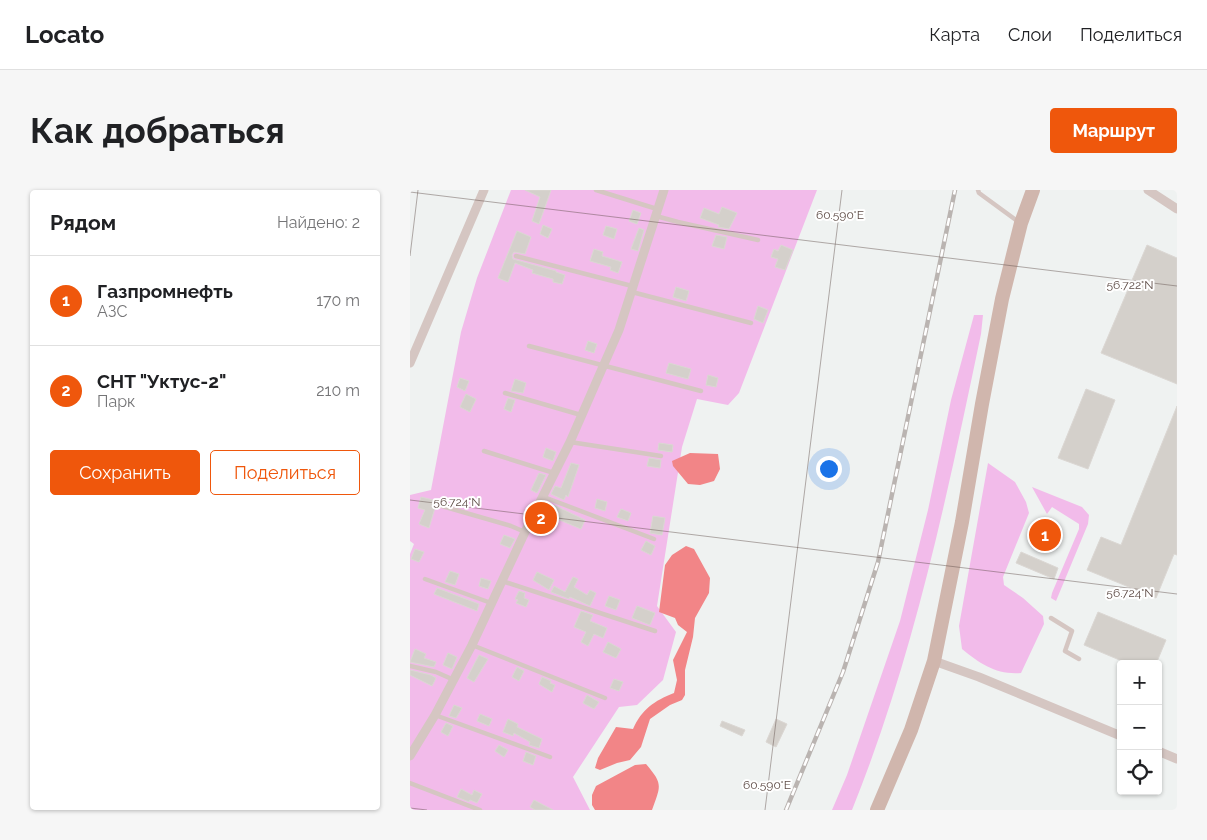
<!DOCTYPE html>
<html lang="ru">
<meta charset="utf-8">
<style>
body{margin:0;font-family:Raleway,sans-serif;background:#f6f6f6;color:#202124}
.controls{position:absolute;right:15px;bottom:15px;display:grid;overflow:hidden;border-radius:5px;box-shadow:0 1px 4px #0004}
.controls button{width:45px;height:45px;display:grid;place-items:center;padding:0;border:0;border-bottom:1px solid #e0e0e0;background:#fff;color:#202124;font:25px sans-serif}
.you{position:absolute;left:418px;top:278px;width:18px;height:18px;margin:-12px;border:4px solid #fff;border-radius:50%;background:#1a73e8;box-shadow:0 0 0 8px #1a73e833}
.badge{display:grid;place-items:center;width:32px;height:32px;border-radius:50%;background:#ef570c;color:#fff;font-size:16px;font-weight:700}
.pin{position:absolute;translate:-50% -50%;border:2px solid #fff;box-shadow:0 1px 5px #0006}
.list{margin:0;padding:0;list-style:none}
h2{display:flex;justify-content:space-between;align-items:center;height:65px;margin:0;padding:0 20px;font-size:21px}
h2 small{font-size:16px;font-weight:400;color:#757577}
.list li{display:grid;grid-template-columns:32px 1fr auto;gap:15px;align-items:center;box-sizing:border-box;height:90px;padding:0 20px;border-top:1px solid #e0e0e0}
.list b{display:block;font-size:19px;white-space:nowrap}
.list p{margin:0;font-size:16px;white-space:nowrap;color:#757577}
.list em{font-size:16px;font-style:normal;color:#757577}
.actions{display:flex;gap:10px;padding:15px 20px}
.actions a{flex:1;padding:11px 0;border:1px solid #ef570c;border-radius:5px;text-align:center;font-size:18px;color:#ef570c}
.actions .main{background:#ef570c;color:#fff}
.icon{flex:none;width:28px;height:28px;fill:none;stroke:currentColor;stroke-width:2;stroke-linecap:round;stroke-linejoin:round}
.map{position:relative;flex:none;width:767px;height:620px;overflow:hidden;border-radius:5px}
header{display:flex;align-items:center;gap:30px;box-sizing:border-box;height:70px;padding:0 25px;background:#fff;border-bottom:1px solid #e0e0e0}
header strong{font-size:24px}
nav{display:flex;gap:28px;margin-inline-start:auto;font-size:18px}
.intro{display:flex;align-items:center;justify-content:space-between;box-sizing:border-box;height:120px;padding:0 30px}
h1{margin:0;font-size:35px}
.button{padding:12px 22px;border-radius:5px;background:#ef570c;color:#fff;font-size:18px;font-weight:700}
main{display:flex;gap:30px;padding:0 30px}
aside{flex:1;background:#fff;border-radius:5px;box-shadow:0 1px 4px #0004}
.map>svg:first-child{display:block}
</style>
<header>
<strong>Locato</strong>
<nav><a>Карта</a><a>Слои</a><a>Поделиться</a></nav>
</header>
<div class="intro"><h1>Как добраться</h1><a class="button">Маршрут</a></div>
<main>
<aside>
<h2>Рядом<small>Найдено: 2</small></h2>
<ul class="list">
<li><span class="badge">1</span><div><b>Газпромнефть</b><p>АЗС</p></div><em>170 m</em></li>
<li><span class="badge">2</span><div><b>СНТ &quot;Уктус-2&quot;</b><p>Парк</p></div><em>210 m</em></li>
</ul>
<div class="actions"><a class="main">Сохранить</a><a>Поделиться</a></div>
</aside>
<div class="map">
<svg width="767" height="620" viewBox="0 0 767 620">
<rect width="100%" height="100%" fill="#eff2f1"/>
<path fill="#f2bbea" d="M101 0H407L329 203 318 215 287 209 272 257 247 416 266 442 253 490 227 515 209 517 163 587 180 620H0V364L4 354 0 351V305L21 300 51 142 67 88Z
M564 125H573L571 144C537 306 504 466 442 620H422L437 585 490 431 518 320 541 210Z
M578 273 605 292 616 312 619 323 593 387 594 395 613 408 633 426 634 434 611 483C587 485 570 474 552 459L549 436Z
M622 297 672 317 679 325 678 334 646 411 641 408 642 403 669 339V334L642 317 637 324Z"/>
<path fill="#f28587" d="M280 263 308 264 310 279 304 291 290 295 278 294 263 276 262 271Z
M276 356 284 359 300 388 299 403 285 428 283 447 275 480V505L272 510 260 515 240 529 231 557 220 570 207 573 190 580 185 578 188 568 206 537 223 539C232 519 244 511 264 503L267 490 263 470 277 442 268 435 265 428 249 422 255 375 262 365Z
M236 574C253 594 251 595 242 620H185L182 615V605L186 596 225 575Z"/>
<path fill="#d4d0cb" stroke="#dbd7d3" d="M115 0H141L129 34 122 31 130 7Z
M312 17 327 23 319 39 308 37 309 35 290 28 294 18 309 24Z
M223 20 231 23 227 34 219 31Z
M133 35 142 39 138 48 130 44Z
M196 36 207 39 204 49 193 45Z
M229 38 234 40 228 61 221 59Z
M107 41 121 47 115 64 104 62 102 65 103 69 146 81V82L155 85 152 94 143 92V89L122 83 123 80 105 73 98 92 88 88Z
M306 45 317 47 314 59 302 56Z
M371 55 383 60 375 80 365 77 368 69 361 67 364 59 368 61Z
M737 55 767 68V194L691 163Z
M184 59 193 62 192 66 212 72 208 83 200 80 201 77 180 71Z
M266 97 279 101 276 111 263 107Z
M348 116 358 120 353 133 344 129Z
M178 151 187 154 184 163 175 160Z
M259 173 281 179 278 189 256 183Z
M298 185 308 188 306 197 296 195Z
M50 188 59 191 55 201 47 197Z
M105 189 116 193 113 203 101 201Z
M676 199 705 210 678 279 648 268Z
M56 204 66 209 60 222 50 217Z
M98 208 105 210 101 222 94 219Z
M767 216V365L764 364 746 408 677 380 691 347 711 355Z
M249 253 263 255 262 262 248 260Z
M136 258 146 262 143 271 133 267Z
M239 268 251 270 250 278 237 276Z
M161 273 169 275 158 307 156 305 154 310 141 304 145 296 151 298Z
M129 283 136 285 127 303 121 300Z
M11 307 27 311 19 338 9 334 15 320 8 318Z
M187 309 197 312 195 321 185 318Z
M144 315 175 330 171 339 138 325Z
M211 319 221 323 218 331 207 327Z
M243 326 255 328 252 345 240 343Z
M629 337 652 345 647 359 624 350Z
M94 345 105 349 100 358 90 354Z
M236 351 245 356 241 365 231 360Z
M5 359 14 362 9 372 1 369Z
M611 362 648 378 644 389 606 373Z
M40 381 49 384 45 395 35 392Z
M127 382 144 390 139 400 123 390Z
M163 387 168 389 164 397 177 405 180 400 186 403 180 416 160 407 159 409 141 402 144 396 155 402Z
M71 388 81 391 78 399 69 396Z
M27 398 69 414 67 421 24 404Z
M109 401 115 403 114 408 119 410 116 417 106 413 108 410 105 409Z
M199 406 210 410 206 420 195 416Z
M227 416 245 423 240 435 222 428Z
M171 421 183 425 180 431 197 438 193 448 184 444 178 456 171 452 176 442 164 437Z
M688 422 756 450 746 474H719L674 455Z
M198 452 211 459 206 468 193 462Z
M5 459 16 464 14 468 26 472 24 477 0 472Z
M38 463 47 467 42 479 33 475Z
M69 465 78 469 64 492 57 488Z
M107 477 114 481 109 491 102 487Z
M0 480 21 485 26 488 22 496 0 485Z
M132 487 141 491 140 493 145 495 142 502 129 494Z
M204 489 213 492 209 501 200 498Z
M177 505 189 512 184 519 173 513Z
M44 515 52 518 46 528 39 526Z
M70 524 82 529 79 536 67 531Z
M98 529 108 534 107 537 132 549 129 558 119 555 120 552 104 543 103 546 93 542Z
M366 529 377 534 366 557 356 552Z
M312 531 335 540 332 546 310 536Z
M36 533 43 536 38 546 31 542Z
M89 555 98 560 94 567 85 561Z
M116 562 126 566 123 575 113 571Z
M51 599 62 605 64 600 72 604 67 613 60 610 59 612 47 607Z
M124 610 143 620H125L120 617Z"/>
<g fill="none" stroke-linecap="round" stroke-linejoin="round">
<path stroke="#d5c6c2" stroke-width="4.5" d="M186 0 247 19
M568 0 569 3 610 33
M246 26 268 32 348 50
M106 66 222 96
M222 102 341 133
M119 156 291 201
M95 203 171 225
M160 252 251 266
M74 261 144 283
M134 307 244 349
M32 316 101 336 115 342
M15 389 81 413
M92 391 245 441
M641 428 662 441 655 461 669 469
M62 455 195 508
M0 476 26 482 44 490
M25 525 140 567
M0 593 70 620"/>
<path stroke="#d5c6c2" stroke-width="9" d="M738 0 767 19
M0 173 74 0
M524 471 569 487 711 546
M748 561 767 569
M0 566 25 525 62 455 115 342 160 252 209 140 254 0"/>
<path stroke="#d0b6ad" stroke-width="14" d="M467 620 501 540 524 471 552 332 572 214 592 109 611 33 623 0"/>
<g stroke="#bab4b1" stroke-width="4.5">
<path id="rail" d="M376 620 433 482 468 372 545 0"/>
</g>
<use href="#rail" stroke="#fff" stroke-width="2.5" stroke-dasharray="8" stroke-linecap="butt"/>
</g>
<path fill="none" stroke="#5e4c46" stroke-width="1" stroke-opacity="0.45" d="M0 2 767 96M0 66 8 0M0 310 767 404M0 618 17 620M355 620 432 0"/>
<g font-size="12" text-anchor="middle" fill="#5e4c46" stroke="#fff" stroke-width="4" stroke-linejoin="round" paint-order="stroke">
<text x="430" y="29">60.590°E</text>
<text x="720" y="99">56.722°N</text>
<text x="47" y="316">56.724°N</text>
<text x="720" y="407">56.724°N</text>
<text x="357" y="599">60.590°E</text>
</g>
</svg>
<div class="controls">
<button>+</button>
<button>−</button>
<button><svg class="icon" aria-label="locate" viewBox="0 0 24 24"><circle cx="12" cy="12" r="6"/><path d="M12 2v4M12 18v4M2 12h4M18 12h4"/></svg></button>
</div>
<div class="you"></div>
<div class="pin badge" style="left:635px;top:345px">1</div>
<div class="pin badge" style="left:131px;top:328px">2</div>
</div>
</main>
